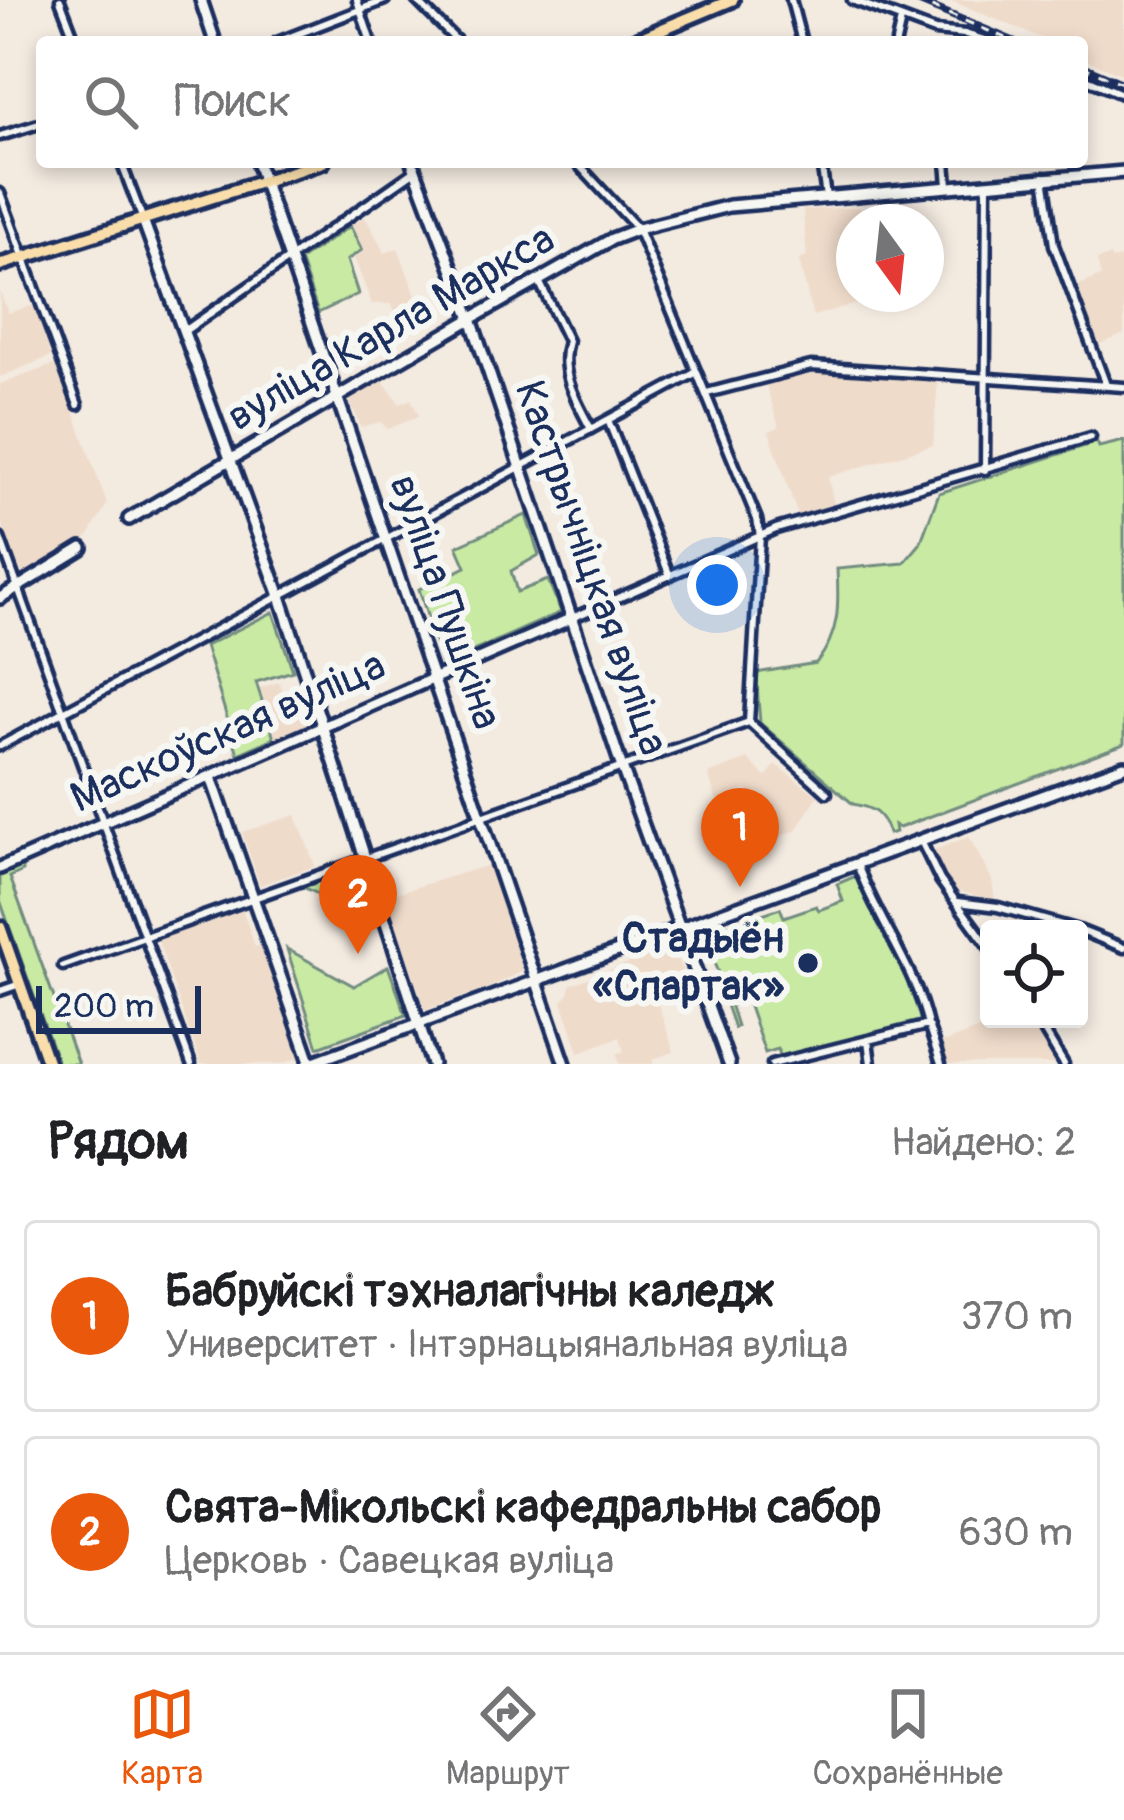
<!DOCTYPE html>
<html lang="ru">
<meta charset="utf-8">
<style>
body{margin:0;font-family:Pangolin,sans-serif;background:#f6f6f6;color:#202124}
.controls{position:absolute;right:36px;bottom:36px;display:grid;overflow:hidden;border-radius:12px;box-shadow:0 6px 18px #0003}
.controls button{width:108px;height:108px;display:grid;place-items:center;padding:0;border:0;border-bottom:3px solid #e0e0e0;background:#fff;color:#202124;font:60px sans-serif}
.compass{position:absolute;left:836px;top:204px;width:108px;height:108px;border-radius:50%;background:#fff;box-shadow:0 6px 18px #0003;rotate:165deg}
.scale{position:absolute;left:36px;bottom:30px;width:165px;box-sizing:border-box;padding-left:12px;border:6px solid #1b2f5e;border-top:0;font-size:33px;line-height:42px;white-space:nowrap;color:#1b2f5e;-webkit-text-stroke:9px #f6f6f2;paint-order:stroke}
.you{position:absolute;left:717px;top:585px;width:42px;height:42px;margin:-30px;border:9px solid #fff;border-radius:50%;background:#1a73e8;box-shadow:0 0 0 18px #1a73e833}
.badge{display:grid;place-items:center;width:78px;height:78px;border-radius:50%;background:#ea580c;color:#fff;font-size:39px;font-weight:700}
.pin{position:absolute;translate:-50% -99px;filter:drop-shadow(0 3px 6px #0008)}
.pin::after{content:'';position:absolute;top:63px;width:42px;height:36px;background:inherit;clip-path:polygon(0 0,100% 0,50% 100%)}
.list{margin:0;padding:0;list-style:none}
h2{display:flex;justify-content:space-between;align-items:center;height:156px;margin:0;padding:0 48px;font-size:51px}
h2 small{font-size:39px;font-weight:400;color:#757577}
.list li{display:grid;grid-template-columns:78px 1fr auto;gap:36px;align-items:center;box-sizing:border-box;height:192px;margin:0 24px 24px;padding:0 24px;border:3px solid #e0e0e0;border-radius:12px}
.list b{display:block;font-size:45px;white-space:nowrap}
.list p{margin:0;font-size:39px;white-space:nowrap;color:#757577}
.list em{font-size:39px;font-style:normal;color:#757577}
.icon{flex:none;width:66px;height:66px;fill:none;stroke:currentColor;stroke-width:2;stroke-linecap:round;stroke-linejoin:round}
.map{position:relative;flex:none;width:1124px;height:1064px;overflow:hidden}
.search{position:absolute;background:#fff;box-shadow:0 6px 18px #0003;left:36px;right:36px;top:36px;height:132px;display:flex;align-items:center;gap:30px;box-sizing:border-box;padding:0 42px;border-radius:12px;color:#757577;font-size:45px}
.sheet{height:588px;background:#fff}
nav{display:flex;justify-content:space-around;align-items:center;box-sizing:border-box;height:168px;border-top:3px solid #e0e0e0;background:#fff;font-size:33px;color:#757577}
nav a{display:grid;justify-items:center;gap:6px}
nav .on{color:#ea580c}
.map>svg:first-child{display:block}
</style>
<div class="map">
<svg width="1124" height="1064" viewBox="0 0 1124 1064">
<rect width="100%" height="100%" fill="#f3eae0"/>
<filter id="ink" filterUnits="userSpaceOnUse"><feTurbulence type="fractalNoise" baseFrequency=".00833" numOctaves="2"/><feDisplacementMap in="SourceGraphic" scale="24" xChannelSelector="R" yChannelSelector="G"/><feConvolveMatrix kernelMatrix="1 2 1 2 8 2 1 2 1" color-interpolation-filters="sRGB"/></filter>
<g filter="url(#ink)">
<path fill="#efdbca" d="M949 0H1124V75L1082 58V42H1051Z
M860 207 862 222H854V294H890L813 316 799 260 807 257 803 210Z
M365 217 385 253 398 248 421 310 399 319 391 304H372L354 258 364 251 351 225Z
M1110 256 1112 260 1124 257V334L1098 345 1074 287 1101 276 1097 260Z
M0 292 8 313 35 305 51 356 0 377Z
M57 364 107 504 88 537 24 573 18 570 0 517V384Z
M825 371 938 379 933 445 828 477 834 504 798 516 769 431 779 427 766 384Z
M382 380 400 404 411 399 419 416 388 429 381 422 361 427 348 397Z
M279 682 284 693 303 686 315 722 277 739 260 688Z
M748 759 766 777 776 765 818 796 795 831 771 839 761 809 747 790 717 801 708 774Z
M296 815 315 866 260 885 242 832Z
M969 837 992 880 995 900 954 890 941 879 929 852Z
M489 865 523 971 488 988 425 1010 387 896Z
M242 908 255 947 263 945 301 1057 281 1064H201L157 938Z
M668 948H674L685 978 653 990 674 1052 653 1059V1064H620L617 1054 624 1051 620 1037 579 1052 562 1001 569 994 570 985Z
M989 1009V1019H1030L1055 1064H947L940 1044 987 1026 983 1012Z"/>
<path fill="#c8eaa3" stroke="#728c80" stroke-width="3" d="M350 226 362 250 347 260 358 294 318 313 300 260Z
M1124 441V744L899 828 894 825 895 832 889 834C882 813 874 808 853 804L760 723 756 673 816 663C840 634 839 605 837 569L904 563 920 544 939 493 1097 442 1099 447Z
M526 515 539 555 511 571 517 592 548 580 561 612 442 665 419 589 466 567 457 546Z
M273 612 293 671 256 682 274 738 238 754 205 646Z
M22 867 23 871 10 877 78 1064H58L0 900V876Z
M359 869 376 921 303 887Z
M858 875 918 996 924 1023 781 1058 778 1049 765 1053 745 995 729 1001 737 1026 734 1028 725 1002 729 999 702 934 780 908 784 917 816 906 819 910 843 901 837 884Z
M287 949 354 986 388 966 406 1015 318 1047Z"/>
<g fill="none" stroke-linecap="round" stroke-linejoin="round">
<g stroke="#1b2f5e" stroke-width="15">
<path id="street" d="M60 0 76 42
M357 0 371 42
M416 0 458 42
M791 0 802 42
M852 0 935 31 965 34 991 42
M277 42 385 0
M896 42 901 20
M1082 77 1124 95
M0 136 42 123
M121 162 143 220
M576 162 638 229 757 519 760 536 749 722 827 793
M821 162 826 197
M946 162 948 185
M1044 177 1054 245 1106 385
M0 193 78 405
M539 281 568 341C558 372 577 402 591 429
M186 330 415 171
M707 393 811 366 1124 387
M608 420 670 576
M985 470 987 186
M0 538 191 1064
M572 618 776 529 1091 437
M0 746 697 372
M921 841 940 880 989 947
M857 864C877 920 915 967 928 1025
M958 902 998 907 1076 929
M1079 930 1124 948
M63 966 749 722
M0 991 20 984
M1037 1019 1064 1064
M868 1040 871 1064
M772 1064 928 1025 941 1064"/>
</g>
<g stroke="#1b2f5e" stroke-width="18">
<path id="secondary" d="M201 0 215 42
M257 162 565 1064
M412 162 471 319 619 759 729 1064
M143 220 280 596 432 1064
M129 519 476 316 612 239 638 229 729 206 1124 172
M0 598 82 548
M211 777 311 1064
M0 868 572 618
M308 1064 1124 766"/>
</g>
<g stroke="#1b2f5e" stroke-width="20">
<path id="primary" d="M631 42 732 0
M0 265 323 162
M0 927 48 1064"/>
</g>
<use href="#street" stroke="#f6f6f2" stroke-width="6"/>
<use href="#secondary" stroke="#f6f6f2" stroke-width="9"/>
<use href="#primary" stroke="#f9deab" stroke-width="10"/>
<g stroke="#1b2f5e" stroke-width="8">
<path id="rail" d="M915 0 1015 42
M1082 66 1124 84"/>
</g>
<use href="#rail" stroke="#f6f6f2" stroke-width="3" stroke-dasharray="9" stroke-linecap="butt"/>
</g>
</g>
<circle fill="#1b2f5e" stroke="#f6f6f2" stroke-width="4.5" cx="808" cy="963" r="12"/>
<g text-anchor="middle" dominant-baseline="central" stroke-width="12" stroke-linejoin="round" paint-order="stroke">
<g font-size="42" fill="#1b2f5e" stroke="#f6f6f2">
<text transform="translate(391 328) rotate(-30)">вуліца Карла Маркса</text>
<text transform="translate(591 568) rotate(71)">Кастрычніцкая вуліца</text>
<text transform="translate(445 602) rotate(71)">вуліца Пушкіна</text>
<text transform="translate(228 732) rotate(-24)">Маскоўская вуліца</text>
</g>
<g font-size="42" font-weight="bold" fill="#1b2f5e" stroke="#f6f6f2" text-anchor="end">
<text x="784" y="939">Стадыён<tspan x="784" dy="48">«Спартак»</tspan></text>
</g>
</g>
</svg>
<div class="controls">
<button><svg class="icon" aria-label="locate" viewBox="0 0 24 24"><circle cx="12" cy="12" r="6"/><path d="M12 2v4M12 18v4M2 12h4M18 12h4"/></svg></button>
</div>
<svg class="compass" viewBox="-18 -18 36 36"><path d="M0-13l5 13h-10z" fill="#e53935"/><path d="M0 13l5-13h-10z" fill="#757577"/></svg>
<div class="scale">200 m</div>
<div class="you"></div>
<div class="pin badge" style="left:740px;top:887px">1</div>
<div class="pin badge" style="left:358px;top:954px">2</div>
<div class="search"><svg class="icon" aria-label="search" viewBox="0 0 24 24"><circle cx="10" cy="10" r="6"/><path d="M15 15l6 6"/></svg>Поиск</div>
</div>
<section class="sheet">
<h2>Рядом<small>Найдено: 2</small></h2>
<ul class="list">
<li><span class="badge">1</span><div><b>Бабруйскі тэхналагічны каледж</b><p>Университет · Інтэрнацыянальная вуліца</p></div><em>370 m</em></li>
<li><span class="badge">2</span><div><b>Свята-Мікольскі кафедральны сабор</b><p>Церковь · Савецкая вуліца</p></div><em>630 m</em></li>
</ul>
</section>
<nav>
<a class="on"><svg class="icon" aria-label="map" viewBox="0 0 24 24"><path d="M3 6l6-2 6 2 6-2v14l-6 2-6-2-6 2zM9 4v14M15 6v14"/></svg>Карта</a>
<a><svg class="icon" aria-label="directions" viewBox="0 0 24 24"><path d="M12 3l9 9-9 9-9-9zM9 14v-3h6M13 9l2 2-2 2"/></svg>Маршрут</a>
<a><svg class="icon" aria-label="saved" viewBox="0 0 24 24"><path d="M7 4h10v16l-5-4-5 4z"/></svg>Сохранённые</a>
</nav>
